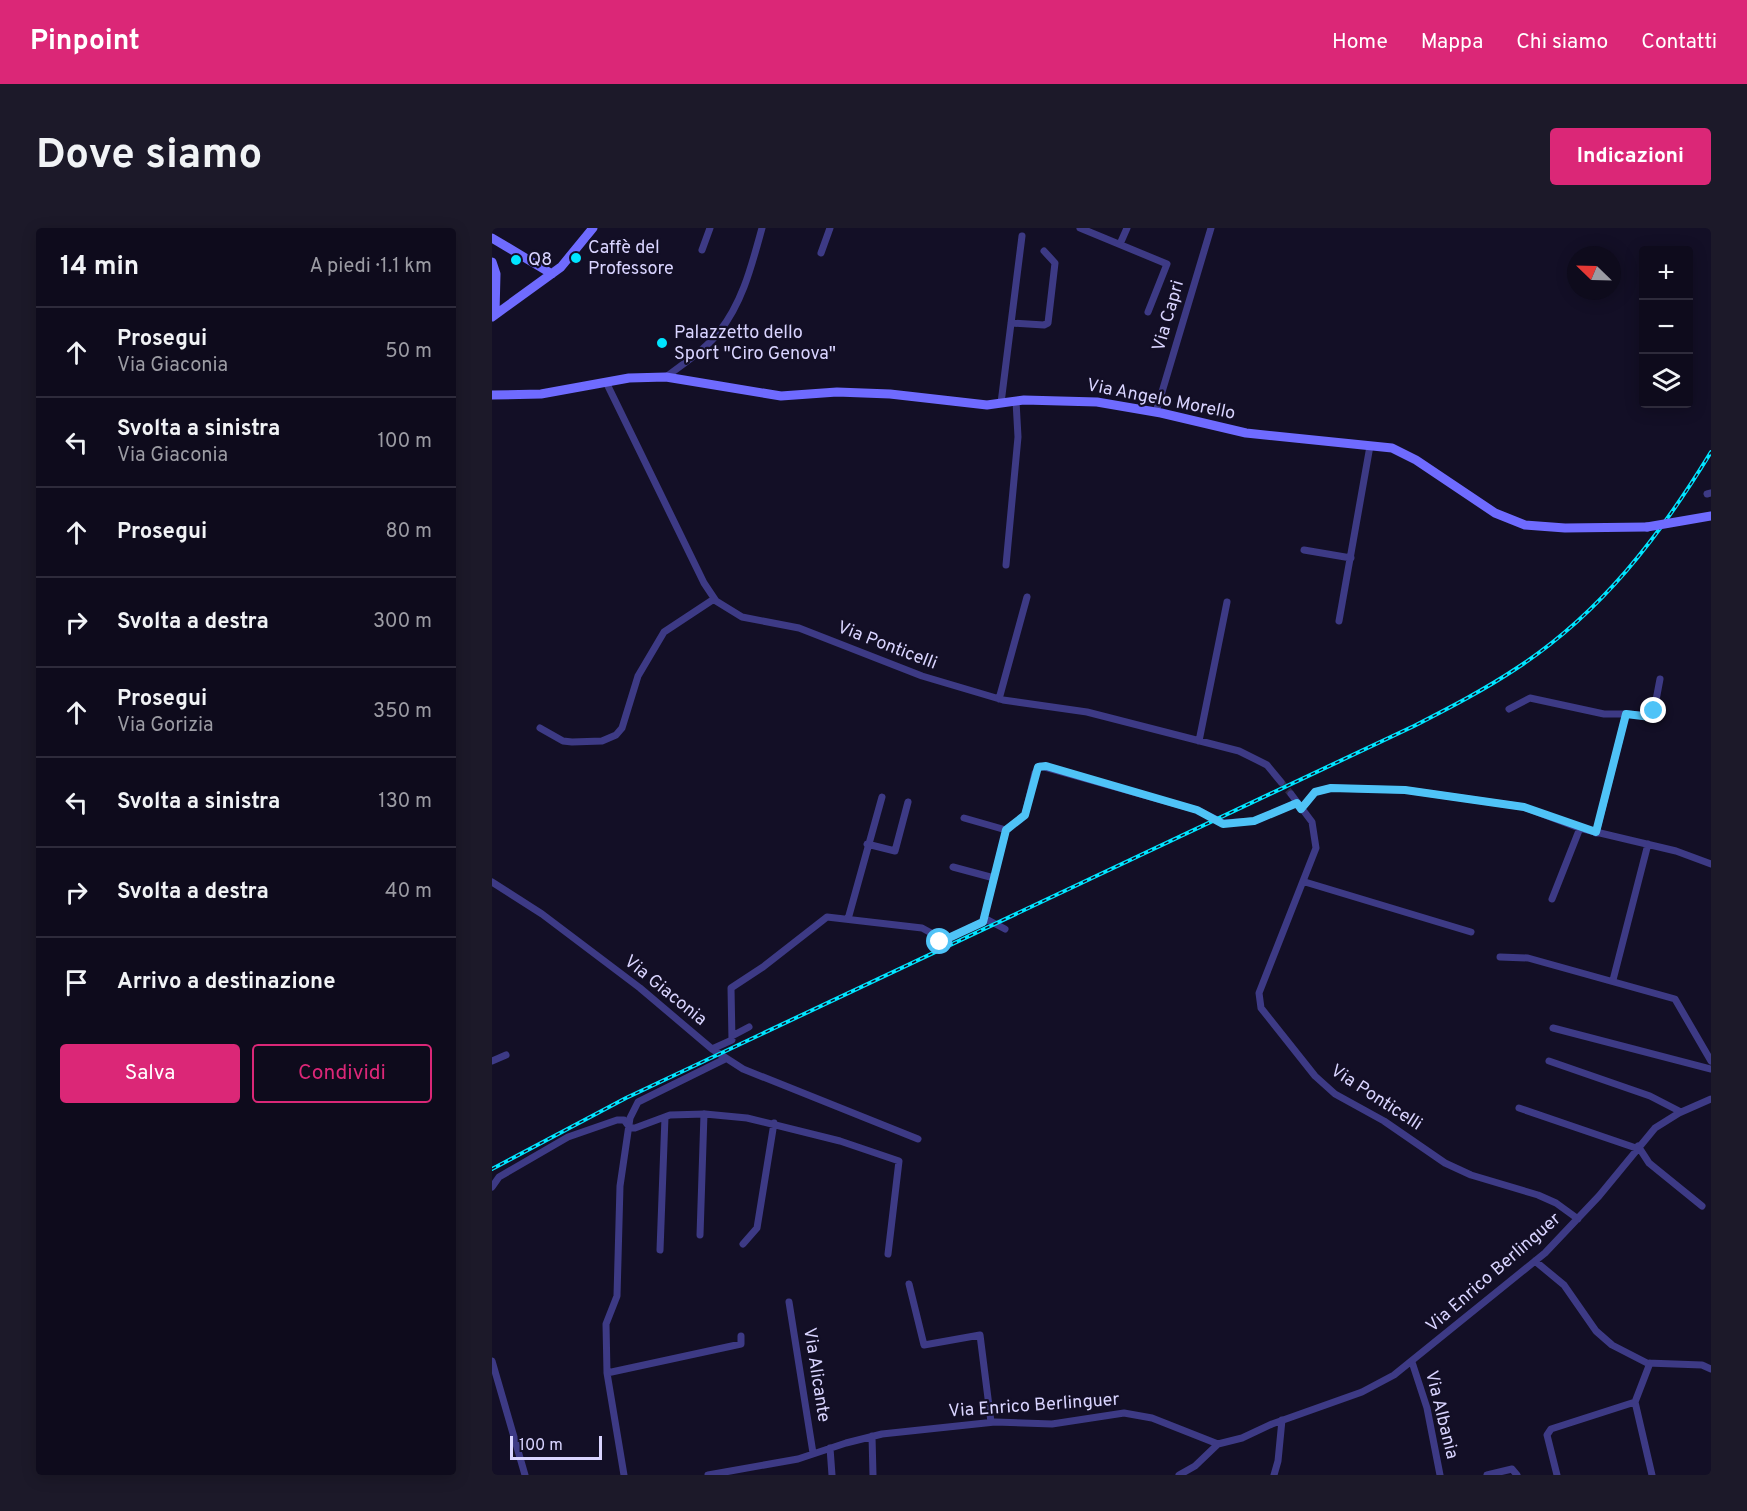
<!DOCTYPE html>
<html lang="it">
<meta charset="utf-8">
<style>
body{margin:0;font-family:Overpass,sans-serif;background:#1c1929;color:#f1f3f6}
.controls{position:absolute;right:18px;top:18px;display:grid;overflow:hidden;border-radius:6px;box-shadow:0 3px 15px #0003}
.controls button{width:54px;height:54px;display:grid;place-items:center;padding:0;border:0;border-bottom:2px solid #2e2b3b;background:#0e0b1c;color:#f1f3f6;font:30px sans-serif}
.compass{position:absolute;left:1075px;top:18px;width:54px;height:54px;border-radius:50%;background:#0e0b1c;box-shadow:0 3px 15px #0003;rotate:293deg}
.scale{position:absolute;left:18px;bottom:15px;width:92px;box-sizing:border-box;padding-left:6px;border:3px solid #d9d4ff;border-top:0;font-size:16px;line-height:21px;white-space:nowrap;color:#d9d4ff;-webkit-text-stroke:4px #130f26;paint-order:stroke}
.stop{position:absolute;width:18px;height:18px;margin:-14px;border:4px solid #4fc3f7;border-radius:50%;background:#fff}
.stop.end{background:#4fc3f7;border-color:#fff;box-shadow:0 2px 6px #0008}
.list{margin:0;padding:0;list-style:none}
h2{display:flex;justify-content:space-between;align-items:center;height:78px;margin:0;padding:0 24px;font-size:26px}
h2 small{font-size:20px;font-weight:400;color:#9b9ba3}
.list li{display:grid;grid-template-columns:39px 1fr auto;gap:18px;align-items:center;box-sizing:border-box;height:90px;padding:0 24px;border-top:2px solid #2e2b3b}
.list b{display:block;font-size:22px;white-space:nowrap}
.list p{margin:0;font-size:20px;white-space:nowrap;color:#9b9ba3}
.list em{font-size:20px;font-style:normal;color:#9b9ba3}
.actions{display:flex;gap:12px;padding:18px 24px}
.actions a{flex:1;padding:14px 0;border:2px solid #db2777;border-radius:6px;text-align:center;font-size:21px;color:#db2777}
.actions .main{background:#db2777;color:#fff}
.icon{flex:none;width:33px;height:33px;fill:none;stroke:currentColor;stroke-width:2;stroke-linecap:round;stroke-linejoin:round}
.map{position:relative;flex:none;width:1219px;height:1247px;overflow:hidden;border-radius:6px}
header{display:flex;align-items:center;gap:36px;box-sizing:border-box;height:84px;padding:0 30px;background:#db2777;color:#fff}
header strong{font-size:28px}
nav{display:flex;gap:33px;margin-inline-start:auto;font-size:21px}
.intro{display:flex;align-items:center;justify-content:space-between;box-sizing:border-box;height:144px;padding:0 36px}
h1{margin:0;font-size:42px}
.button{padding:15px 27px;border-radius:6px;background:#db2777;color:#fff;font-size:21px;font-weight:700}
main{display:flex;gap:36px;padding:0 36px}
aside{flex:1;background:#0e0b1c;border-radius:6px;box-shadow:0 3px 15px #0003}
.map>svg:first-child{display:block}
</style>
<header>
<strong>Pinpoint</strong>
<nav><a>Home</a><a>Mappa</a><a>Chi siamo</a><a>Contatti</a></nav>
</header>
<div class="intro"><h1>Dove siamo</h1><a class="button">Indicazioni</a></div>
<main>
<aside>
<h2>14 min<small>A piedi · 1.1 km</small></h2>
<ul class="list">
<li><svg class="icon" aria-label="ahead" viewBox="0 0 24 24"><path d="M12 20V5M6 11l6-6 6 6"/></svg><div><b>Prosegui</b><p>Via Giaconia</p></div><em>50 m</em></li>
<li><svg class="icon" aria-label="left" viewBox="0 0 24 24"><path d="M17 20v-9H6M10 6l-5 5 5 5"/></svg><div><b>Svolta a sinistra</b><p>Via Giaconia</p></div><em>100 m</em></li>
<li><svg class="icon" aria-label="ahead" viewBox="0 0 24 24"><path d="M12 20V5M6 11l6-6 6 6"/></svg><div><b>Prosegui</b></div><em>80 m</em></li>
<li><svg class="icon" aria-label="right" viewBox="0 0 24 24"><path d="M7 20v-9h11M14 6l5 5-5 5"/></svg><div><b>Svolta a destra</b></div><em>300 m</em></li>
<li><svg class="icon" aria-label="ahead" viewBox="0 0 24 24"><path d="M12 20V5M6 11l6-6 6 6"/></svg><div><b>Prosegui</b><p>Via Gorizia</p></div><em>350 m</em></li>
<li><svg class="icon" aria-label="left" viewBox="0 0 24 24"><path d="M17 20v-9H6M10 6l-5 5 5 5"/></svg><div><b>Svolta a sinistra</b></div><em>130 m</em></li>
<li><svg class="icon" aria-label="right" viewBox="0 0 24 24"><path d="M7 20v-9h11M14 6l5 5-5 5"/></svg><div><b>Svolta a destra</b></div><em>40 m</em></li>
<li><svg class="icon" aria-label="arrive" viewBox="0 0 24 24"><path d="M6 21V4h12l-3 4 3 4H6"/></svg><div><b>Arrivo a destinazione</b></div></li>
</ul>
<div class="actions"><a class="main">Salva</a><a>Condividi</a></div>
</aside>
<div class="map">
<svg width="1219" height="1247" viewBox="0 0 1219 1247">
<rect width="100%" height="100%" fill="#130f26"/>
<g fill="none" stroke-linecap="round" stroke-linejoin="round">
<path stroke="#312d47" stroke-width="7" stroke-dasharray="7 3.5" stroke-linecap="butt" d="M789 554 799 566"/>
<path stroke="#3d3a85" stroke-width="7" d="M588 0 675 36 656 84
M628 16 635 0
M210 22 218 0
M329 25 338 0
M519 95 552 97 556 95 563 35 552 23
M174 149C192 135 213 122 227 104 251 74 260 36 270 0
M114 154 212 355 224 373 250 389 307 400 430 448 511 472 595 484 747 523 775 537 789 554
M509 175 530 8
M664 184 719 0
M1215 266 1219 265
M812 322 859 330
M514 337 526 209 524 173
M847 393 878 218
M507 471 535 369
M1017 481 1038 470 1112 486H1134
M48 500 71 513 80 514 110 513 124 507 130 500 146 448 172 404 222 371
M707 513 735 374
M799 566 820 594 824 620 767 765 769 780 823 848 843 866 892 893 953 935 979 947 1046 967 1064 975 1086 991
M809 581 823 564 839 560 913 562 1032 579 1087 600 1184 623 1219 636
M472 590 514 602
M514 602 533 587 543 545 548 538 705 582 731 595 762 593 805 575
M1104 605 1134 486 1161 488 1168 451
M375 616 403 623 416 574
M461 639 502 650
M0 654 50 686 148 760 220 821 240 812 239 760 271 739 335 689 430 700 441 706 448 714 491 694 514 602
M813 654 979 704
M1060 671 1088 600
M356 691 390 569
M491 694 496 692 513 701
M1008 729 1036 730 1183 771 1219 833
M1121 752 1156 616
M1061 800 1219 841
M240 808 257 799
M220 821 251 841 426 911
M0 833 14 827
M1057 833 1158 868 1189 884
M1027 880 1144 920
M1146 918 1157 935 1210 978
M0 959 7 949 76 909 125 892H132L138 900H143L178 887 213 886 255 890 348 913 407 933 396 1026
M208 1007 212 886
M251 1016 265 1000 282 895
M168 1022 173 889
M1043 1033 1072 1057 1104 1103 1120 1117 1155 1135 1210 1137 1219 1141
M417 1056 432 1117 488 1107 499 1194
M297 1074 321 1225
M0 1133 33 1247
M920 1134 935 1180 948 1247
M1158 1135 1143 1174 1160 1247
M115 1145 249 1116V1108
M380 1208 381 1247
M338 1220 340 1247
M132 1247 115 1145 114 1096 125 1068 128 958 138 890 146 874 233 831
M216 1247 306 1231 354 1215 390 1206 503 1194 560 1196 632 1185 660 1190 726 1216 750 1210 780 1196 870 1164 902 1147 1053 1025 1107 968 1163 900 1187 885 1219 871
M687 1247 703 1238 726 1216
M782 1247 786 1233 790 1192
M995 1247 1020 1241 1025 1247
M1065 1247 1055 1207 1059 1201 1143 1174"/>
<path stroke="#6f6bff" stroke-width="9" d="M0 10 60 46
M0 34 4 46 3 85
M0 89 69 39 101 0
M0 167 49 166 137 150 174 149 289 168 345 164 398 166 495 177 532 172 605 174 669 185 754 205 900 220 924 232 1003 285 1033 297 1073 300 1155 299"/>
<g stroke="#00e5ff" stroke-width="4">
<path id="rail" d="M0 941 134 870 922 498C957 480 992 462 1025 440 1109 385 1167 309 1219 224"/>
</g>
<use href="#rail" stroke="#130f26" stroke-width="1.5" stroke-dasharray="4.5" stroke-linecap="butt"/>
<path stroke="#6f6bff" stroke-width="9" d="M1155 299 1219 288"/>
</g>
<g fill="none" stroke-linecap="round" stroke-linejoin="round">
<path stroke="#4fc3f7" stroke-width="8" d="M448 714 491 694 514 602 533 587 546 539 554 538 705 582 731 596 762 593 805 575 809 581 823 564 839 560 913 562 1032 579 1104 604 1134 486 1159 489 1162 483"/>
</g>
<g fill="#00e5ff" stroke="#130f26" stroke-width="2">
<circle cx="84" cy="30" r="6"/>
<circle cx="24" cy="32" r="6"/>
<circle cx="170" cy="115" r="6"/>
</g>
<g text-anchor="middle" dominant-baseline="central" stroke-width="4.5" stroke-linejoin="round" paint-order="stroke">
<g font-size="18" fill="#d9d4ff" stroke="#130f26" text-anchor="start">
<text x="96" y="20">Caffè del<tspan x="96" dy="21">Professore</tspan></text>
<text x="36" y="32">Q8</text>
<text x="182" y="105">Palazzetto dello<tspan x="182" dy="21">Sport "Ciro Genova"</tspan></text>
</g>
<g font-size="18" fill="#d9d4ff" stroke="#130f26">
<text transform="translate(677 88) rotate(-74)">Via Capri</text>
<text transform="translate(669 172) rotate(11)">Via Angelo Morello</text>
<text transform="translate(395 418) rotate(21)">Via Ponticelli</text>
<text transform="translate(173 763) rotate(39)">Via Giaconia</text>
<text transform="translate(884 870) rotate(33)">Via Ponticelli</text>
<text transform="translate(1002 1045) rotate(-41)">Via Enrico Berlinguer</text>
<text transform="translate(324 1147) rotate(81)">Via Alicante</text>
<text transform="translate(542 1178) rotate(-4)">Via Enrico Berlinguer</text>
<text transform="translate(949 1187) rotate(76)">Via Albania</text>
</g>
</g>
</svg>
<div class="controls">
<button>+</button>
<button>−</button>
<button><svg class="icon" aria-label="layers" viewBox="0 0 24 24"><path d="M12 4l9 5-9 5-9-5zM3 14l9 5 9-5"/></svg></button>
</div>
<svg class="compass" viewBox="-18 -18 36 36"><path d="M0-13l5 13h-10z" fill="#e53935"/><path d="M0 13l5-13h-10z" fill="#9b9ba3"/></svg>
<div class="scale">100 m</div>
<div class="stop" style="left:448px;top:714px"></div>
<div class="stop end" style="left:1162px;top:483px"></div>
</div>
</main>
